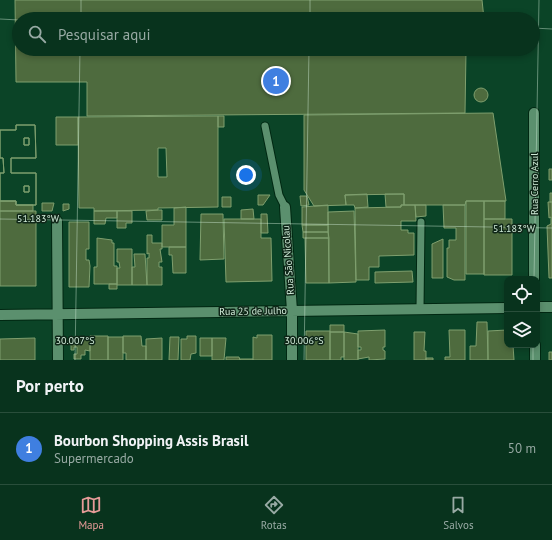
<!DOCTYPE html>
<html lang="pt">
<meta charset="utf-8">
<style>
body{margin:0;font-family:"PT Sans",sans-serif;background:#163f2a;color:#f1f3f6}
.controls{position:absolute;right:12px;bottom:12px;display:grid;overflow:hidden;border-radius:8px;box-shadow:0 2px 6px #0003}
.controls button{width:36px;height:36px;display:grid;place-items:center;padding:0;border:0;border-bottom:1px solid #294e3b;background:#08331d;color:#f1f3f6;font:20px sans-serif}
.you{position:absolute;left:246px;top:175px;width:14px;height:14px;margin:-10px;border:3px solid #fff;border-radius:50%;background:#1a73e8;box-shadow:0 0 0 6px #1a73e833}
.badge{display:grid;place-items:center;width:26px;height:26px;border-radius:50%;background:#e69b98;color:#fff;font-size:13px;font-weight:700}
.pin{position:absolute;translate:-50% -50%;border:2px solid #fff;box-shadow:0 1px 4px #0006}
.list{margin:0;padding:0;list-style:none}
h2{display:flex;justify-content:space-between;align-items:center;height:52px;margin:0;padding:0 16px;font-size:17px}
h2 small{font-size:13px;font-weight:400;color:#98aaa4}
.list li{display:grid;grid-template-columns:26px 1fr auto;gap:12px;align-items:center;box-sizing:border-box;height:72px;padding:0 16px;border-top:1px solid #294e3b}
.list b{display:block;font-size:15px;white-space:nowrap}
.list p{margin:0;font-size:13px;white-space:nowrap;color:#98aaa4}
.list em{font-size:13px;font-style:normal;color:#98aaa4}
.icon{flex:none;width:22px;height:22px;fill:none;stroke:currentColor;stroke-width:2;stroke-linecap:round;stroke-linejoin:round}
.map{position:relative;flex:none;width:552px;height:360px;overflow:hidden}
.search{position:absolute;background:#08331d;box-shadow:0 2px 6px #0003;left:12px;right:12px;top:12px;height:44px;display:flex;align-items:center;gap:10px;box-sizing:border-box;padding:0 14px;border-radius:22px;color:#98aaa4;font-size:15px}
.sheet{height:124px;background:#08331d}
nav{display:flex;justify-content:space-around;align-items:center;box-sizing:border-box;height:56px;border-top:1px solid #294e3b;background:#08331d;font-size:11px;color:#98aaa4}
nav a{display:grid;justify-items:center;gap:2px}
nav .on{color:#e69b98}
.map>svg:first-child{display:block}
</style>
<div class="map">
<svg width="552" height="360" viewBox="0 0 552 360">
<rect width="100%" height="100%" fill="#0b4427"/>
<path fill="#4e6b3e" stroke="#7f9f6e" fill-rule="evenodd" d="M15 0H482L484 19H19V49H487V51H466L465 113 87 116V82H16Z
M474 95a7 7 0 1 1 14 0a7 7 0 1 1-14 0Z
M493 113 506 201H466L465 205H404V194L345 195 346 205 314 206 304 190V115Z
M218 116V207L158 208V210L94 211V208H79L78 117ZM158 148H166L167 177H158Z
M218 116H224V127H218Z
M56 117H78V145H56Z
M16 125H35L36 158H11V173H36V205H16V201H0V173H4L3 158H0V130H16ZM24 138H29V145H24ZM24 186H29V192H24Z
M16 125H35L36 158H11V173H36V205H16V201H0V173H4L3 158H0V130H16ZM24 138H29V145H24ZM24 186H29V192H24Z
M549 169H552V180H549Z
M550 193H552V202H550Z
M367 194 368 207 355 208 354 205H346L345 195Z
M385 194H404V205H401V207H386Z
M258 195H270L263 205H258Z
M300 196H307L309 205 301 206Z
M222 197H231V207H222Z
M0 201H16V205H33V211H0Z
M466 201H484V274H466Z
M484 201H505V219H484Z
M548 202H552V278H549L547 226 551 224V217L549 218Z
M42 203H54L52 211H42Z
M63 204H69V209L63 211Z
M328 205V225H302V207Z
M401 205H415L416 221H401V230H408V233H414V255L379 256V267H369V280H356L355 208 401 207Z
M415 205H426V216L416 217Z
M443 205H465V280H454L447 277V248H449V240H456V228H444Z
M186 207V247H162V225H174V208Z
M253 209 254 219H241V210Z
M158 210H162V220H147L146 211Z
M0 211H36V286H0Z
M94 211H117V218H106L105 224H94Z
M117 211H132V223H126V228H117Z
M354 211 356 282 329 283 328 212Z
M201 214H223L224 259 200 260Z
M261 214H267L268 233H261Z
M224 219H261V238H271L272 281 226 282Z
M484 219H512V275H484Z
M69 222H89V249H86V260H89L90 266 89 287H69Z
M302 225H328V232H303Z
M303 232H328L329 238H303Z
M147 235H152V243H162V249H160L162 262H159V267H162V285H147V258H149V253L147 254Z
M97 238 112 240V243H114V266H117V284H94V267H97Z
M305 238H329V283H306Z
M443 239V278H432V244Z
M169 247H186V273H173L172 255H169Z
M117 249H132V285H117V268H120L119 262H117Z
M134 254H145L147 285H132V267H135Z
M412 271 413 282 375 283V272Z
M109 284H117V289H109Z
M477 322H487L488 360H470V346H476Z
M330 325H344V332H330Z
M385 330V347H383V350L385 351V359L369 360V357L358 359V350H361V347H358V331Z
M449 330H465V360H445V357H450Z
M507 330V345H513L514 360H488V331Z
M306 331H330V360H306Z
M330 332H344V357H341V360H330Z
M344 332 358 334V360H344Z
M414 332H425L424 351H426V360H414Z
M257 335H272V360H253V337L257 338Z
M90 336H108V360H90Z
M123 336H141L142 346H146V360H126V353H123Z
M187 336H196V353L191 354 190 360H181V339H187Z
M71 337 90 339V351L85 350V355H81V359H74V354H77V347H74V350H71Z
M108 337H123V360H108Z
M170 337H179L178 360H169Z
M35 338V360H0V339Z
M162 338V360H146V339Z
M200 338H212V356H200Z
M212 338H226L224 360H212Z
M549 352H552V360H549Z
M226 357H239L240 360H226Z
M426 358H433V360H426Z
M240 359H253V360H240Z"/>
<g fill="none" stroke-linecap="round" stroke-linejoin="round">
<g stroke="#002812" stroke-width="9">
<path id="service" d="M265 126 279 195 285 207
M420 309 421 222"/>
</g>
<g stroke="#002812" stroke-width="12">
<path id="minor" d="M534 113V279
M285 207 292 311V360
M57 221 58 360
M537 307H552
M0 315 507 308
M535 345V360"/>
</g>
<use href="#service" stroke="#5b906e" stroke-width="7"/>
<use href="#minor" stroke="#5b906e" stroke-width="10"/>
</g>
<path fill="none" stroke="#d0ebd8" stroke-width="1" stroke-opacity="0.45" d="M0 19 19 20M81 19V0M310 19V0M533 28 552 29M0 219 552 228M534 279 539 0M75 360 80 49M304 360 309 49M533 360V345"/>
<g text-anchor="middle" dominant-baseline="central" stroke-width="3" stroke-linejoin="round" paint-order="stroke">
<g font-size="10" fill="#d0ebd8" stroke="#0f2618">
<text transform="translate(534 184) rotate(-90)">Rua Cerro Azul</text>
<text transform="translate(288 260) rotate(-94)">Rua São Nicolau</text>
<text transform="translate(253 311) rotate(-1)">Rua 25 de Julho</text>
</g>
</g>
<g font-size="10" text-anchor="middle" fill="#d0ebd8" stroke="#0f2618" stroke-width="3" stroke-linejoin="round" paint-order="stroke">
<text x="38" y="222">51.183°W</text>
<text x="514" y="232">51.183°W</text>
<text x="75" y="344">30.007°S</text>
<text x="304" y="344">30.006°S</text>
</g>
</svg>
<div class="controls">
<button><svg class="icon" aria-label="locate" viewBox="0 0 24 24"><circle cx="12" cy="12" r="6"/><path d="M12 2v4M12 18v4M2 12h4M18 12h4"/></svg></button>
<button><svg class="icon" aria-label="layers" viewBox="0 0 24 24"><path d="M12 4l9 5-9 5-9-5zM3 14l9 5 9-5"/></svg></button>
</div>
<div class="you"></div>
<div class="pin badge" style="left:276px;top:81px;background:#3f7fe0">1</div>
<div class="search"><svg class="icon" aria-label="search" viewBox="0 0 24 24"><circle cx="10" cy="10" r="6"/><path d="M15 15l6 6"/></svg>Pesquisar aqui</div>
</div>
<section class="sheet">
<h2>Por perto<small></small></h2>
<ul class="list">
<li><span class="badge" style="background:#3f7fe0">1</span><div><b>Bourbon Shopping Assis Brasil</b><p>Supermercado</p></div><em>50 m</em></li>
</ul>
</section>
<nav>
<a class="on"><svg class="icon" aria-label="map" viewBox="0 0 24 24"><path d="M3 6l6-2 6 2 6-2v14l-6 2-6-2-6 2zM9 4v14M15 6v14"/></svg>Mapa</a>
<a><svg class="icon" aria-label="directions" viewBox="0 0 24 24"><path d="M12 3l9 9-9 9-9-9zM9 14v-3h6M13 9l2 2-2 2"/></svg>Rotas</a>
<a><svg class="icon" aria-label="saved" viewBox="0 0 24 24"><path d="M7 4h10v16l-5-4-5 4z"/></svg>Salvos</a>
</nav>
